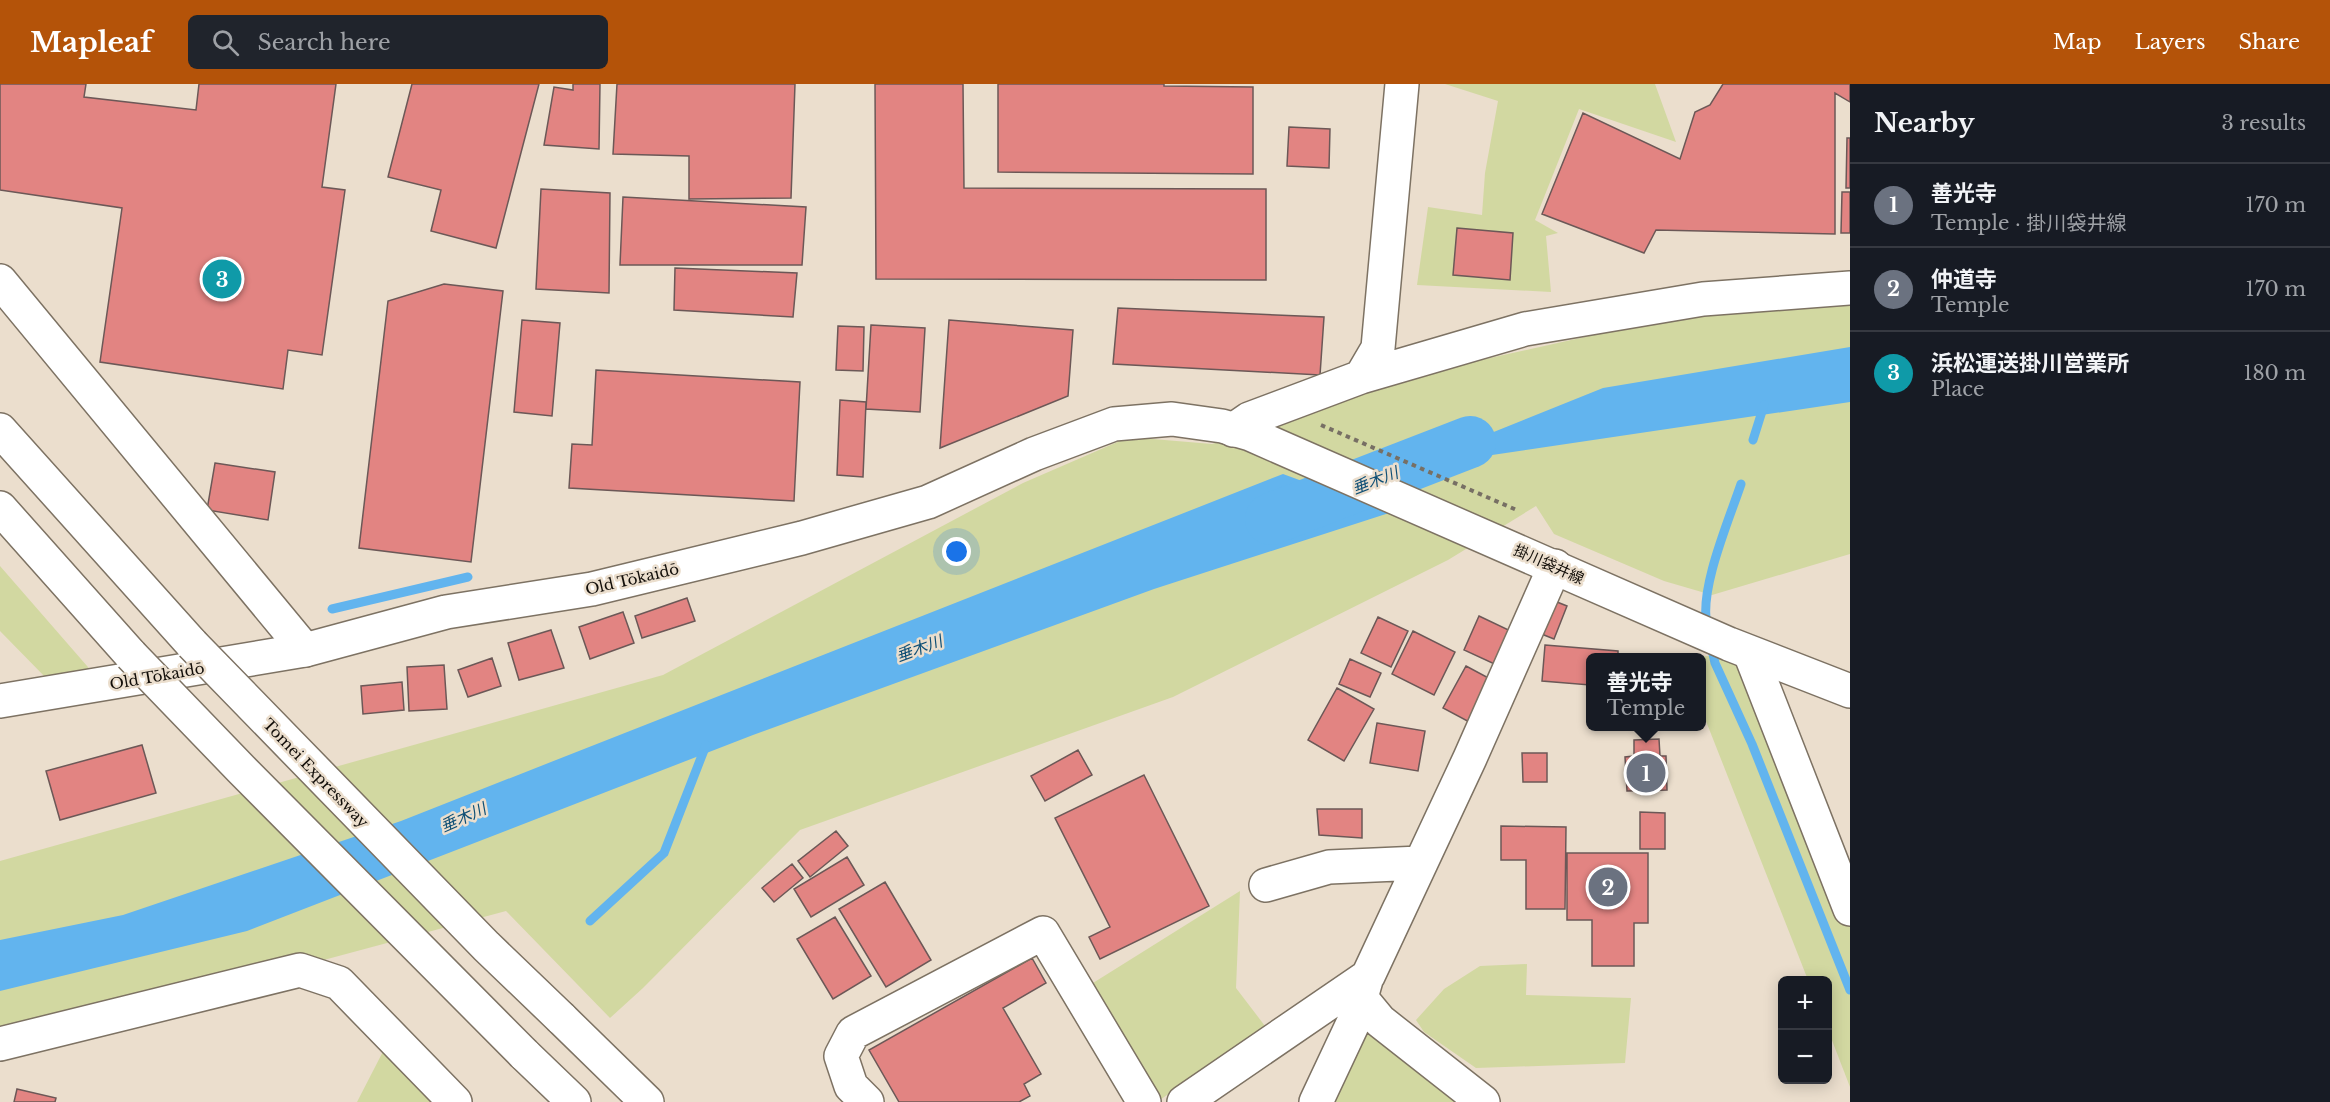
<!DOCTYPE html>
<meta charset="utf-8">
<style>
body{margin:0;font-family:"Libre Baskerville","Noto Sans JP",serif;background:#20242c;color:#f1f3f6}
.controls{position:absolute;right:18px;bottom:18px;display:grid;overflow:hidden;border-radius:9px;box-shadow:0 3px 15px #0003}
.controls button{width:54px;height:54px;display:grid;place-items:center;padding:0;border:0;border-bottom:2px solid #363941;background:#171b24;color:#f1f3f6;font:30px sans-serif}
.you{position:absolute;left:957px;top:468px;width:21px;height:21px;margin:-15px;border:4px solid #fff;border-radius:50%;background:#1a73e8;box-shadow:0 0 0 9px #1a73e833}
.badge{display:grid;place-items:center;width:39px;height:39px;border-radius:50%;background:#b45309;color:#fff;font-size:20px;font-weight:700}
.pin{position:absolute;translate:-50% -50%;border:3px solid #fff;box-shadow:0 2px 6px #0006}
.popup{position:absolute;left:1586px;top:569px;width:120px;height:78px;box-sizing:border-box;display:grid;place-content:center;border-radius:9px;background:#171b24;filter:drop-shadow(0 2px 4px #0005);font-size:20px;white-space:nowrap;color:#9ea1a6}
.popup b{font-size:22px;color:#f1f3f6}
.popup::after{content:'';position:absolute;left:50%;top:100%;margin-left:-12px;border:12px solid transparent;border-top-color:#171b24}
.list{margin:0;padding:0;list-style:none}
h2{display:flex;justify-content:space-between;align-items:center;height:78px;margin:0;padding:0 24px;font-size:26px}
h2 small{font-size:20px;font-weight:400;color:#9ea1a6}
.list li{display:grid;grid-template-columns:39px 1fr auto;gap:18px;align-items:center;box-sizing:border-box;height:84px;padding:0 24px;border-top:2px solid #363941}
.list b{display:block;font-size:22px;white-space:nowrap}
.list p{margin:0;font-size:20px;white-space:nowrap;color:#9ea1a6}
.list em{font-size:20px;font-style:normal;color:#9ea1a6}
.icon{flex:none;width:33px;height:33px;fill:none;stroke:currentColor;stroke-width:2;stroke-linecap:round;stroke-linejoin:round}
.map{position:relative;flex:none;width:1850px;height:1018px;overflow:hidden}
header{display:flex;align-items:center;gap:36px;box-sizing:border-box;height:84px;padding:0 30px;background:#b45309;color:#fff}
header strong{font-size:28px}
nav{display:flex;gap:33px;margin-inline-start:auto;font-size:21px}
.search{width:420px;height:54px;background:#20242c;display:flex;align-items:center;gap:15px;box-sizing:border-box;padding:0 21px;border-radius:9px;color:#9ea1a6;font-size:22px}
main{display:flex}
aside{flex:1;background:#171b24}
.map>svg:first-child{display:block}
</style>
<header>
<strong>Mapleaf</strong>
<div class="search"><svg class="icon" aria-label="search" viewBox="0 0 24 24"><circle cx="10" cy="10" r="6"/><path d="M15 15l6 6"/></svg>Search here</div>
<nav><a>Map</a><a>Layers</a><a>Share</a></nav>
</header>
<main>
<div class="map">
<svg width="1850" height="1018" viewBox="0 0 1850 1018">
<rect width="100%" height="100%" fill="#ebdecd"/>
<path fill="#d2d8a1" d="M1445 0H1655L1676 58 1579 25 1535 136 1558 149 1546 152 1551 208 1417 201 1428 123 1482 131 1485 89 1498 17Z
M1850 194V470L1712 511 1664 497 1554 450 1536 422 1448 476 1173 613 800 746 643 904 610 934 506 827 0 963V777L663 591 1023 399 1129 353 1212 360 1445 284Z
M0 482 94 590 48 596 0 547Z
M1750 569 1850 836V1003L1828 946V896H1808L1702 627V574H1681Z
M1240 807 1236 904 1265 942 1157 1018 1085 904Z
M1527 880 1526 911 1631 914 1625 979 1476 984 1424 948 1416 936 1444 905 1480 882Z
M1357 927 1463 1018H1315Z
M391 952 454 1018H357Z"/>
<path fill="#62b4ee" d="M1850 263V318L1404 384 1603 304Z
M1283 390 1389 429 1154 505 753 651 247 847 0 907V856L123 831 401 737Z"/>
<g fill="none" stroke-linecap="round" stroke-linejoin="round">
<path stroke="#62b4ee" stroke-width="9" d="M1753 356 1764 321
M332 525 468 493
M1707 541C1699 505 1729 436 1741 400
M1711 561 1715 579 1752 660 1850 906
M590 837 664 769 706 661"/>
<path stroke="#62b4ee" stroke-width="52" d="M1271 435 1470 358"/>
</g>
<path fill="#e28482" stroke="#6c5857" stroke-width="1.5" d="M0 0H86L84 13 196 26 199 0H336L322 103 345 106 322 271 288 266 283 305 100 278 122 124 0 106Z
M412 0H539L496 164 431 147 441 106 388 93Z
M573 0H600L599 65 544 61 554 3 573 6Z
M617 0H795L791 114 689 115V72L613 70Z
M875 0H963L964 104 1266 105V196L876 195Z
M998 0H1164V2L1253 3V90L998 88Z
M1723 0H1850V18L1835 9V150L1656 146 1644 169 1542 130 1583 29 1680 75 1695 28 1710 21Z
M1289 43 1330 45 1329 84 1287 82Z
M1847 54H1850V104H1846Z
M541 105 610 109 609 209 536 205Z
M1842 108H1850V149H1841Z
M623 113 806 123 802 181H620Z
M1457 144 1513 149 1510 196 1453 191Z
M675 184 797 189 793 233 674 226Z
M444 200 503 207 471 478 359 464 388 217Z
M1118 224 1324 233 1320 291 1113 280Z
M522 236 560 239 552 332 514 328Z
M949 236 1073 246 1068 312 940 364Z
M871 241 925 244 920 328 866 325Z
M838 242 864 243 863 287 836 286Z
M596 286 800 298 794 417 569 404 572 360 592 361Z
M840 316 866 318 863 393 837 391Z
M215 379 275 388 268 436 207 426Z
M687 514 695 537 642 554 635 532Z
M1552 516 1567 522 1554 555 1539 549Z
M623 528 634 559 590 575 579 543Z
M1479 532 1517 550 1501 583 1464 566Z
M1378 533 1408 547 1391 583 1361 569Z
M551 546 564 584 519 596 508 559Z
M1413 547 1455 568 1434 611 1392 590Z
M1545 561 1618 567V574H1590V601L1542 597Z
M492 574 501 602 468 613 458 586Z
M1350 575 1381 589 1370 613 1339 600Z
M444 581 447 625 409 627 407 583Z
M1466 582 1496 598 1473 640 1443 624Z
M402 598 404 626 363 630 361 602Z
M1337 604 1374 625 1344 677 1308 656Z
M1377 639 1425 647 1418 687 1370 679Z
M1659 655 1660 672H1666L1667 706 1627 707 1625 673 1634 672V656Z
M142 661 156 709 60 736 46 687Z
M1078 666 1092 691 1045 717 1031 692Z
M1522 669H1547V698H1523Z
M1144 691 1209 822 1100 875 1089 853 1110 843 1055 734Z
M1317 725H1362V754L1319 751Z
M1640 728 1665 729V765H1640Z
M1501 742 1566 743 1565 825H1526V776H1501Z
M836 747 848 762 810 793 798 777Z
M1567 769H1648V839H1634V882H1592V836H1567Z
M847 773 864 801 811 833 794 805Z
M792 780 803 794 774 818 762 804Z
M885 798 931 876 886 903 839 825Z
M835 833 871 892 833 915 797 855Z
M1032 874 1046 899 1003 924 1041 990 1024 1000 1030 1012 1019 1018H899L869 966Z
M17 1005 56 1014 55 1018H14Z"/>
<g fill="none" stroke-linecap="round" stroke-linejoin="round">
<g stroke="#7d7263" stroke-width="36">
<path id="street" d="M0 197 305 566
M1361 293 1525 245 1703 215 1850 204
M1233 346 1249 335 1361 293 1378 264 1402 0
M1750 569 1850 825
M1266 801 1329 783 1420 779
M1361 914 1380 937 1483 1018
M0 960 300 886 339 899 455 1018
M867 1018 851 1002 841 972 853 949 1043 849 1144 1018
M1184 1018 1368 892 1470 674 1555 482
M1316 1018 1355 935 1366 896"/>
</g>
<g stroke="#7d7263" stroke-width="36">
<path id="secondary" d="M0 617 305 566 446 528 592 505 802 454 928 418 1034 370 1114 340 1172 335 1222 342 1250 350 1729 560 1850 607"/>
</g>
<g stroke="#7d7263" stroke-width="36">
<path id="highway" d="M0 346 192 560
M0 424 131 571
M561 934 647 1018
M524 970 574 1018"/>
</g>
<path stroke="#776f64" stroke-width="4" stroke-dasharray="4.5 4.5" stroke-linecap="butt" d="M1321 341 1519 427"/>
<use href="#street" stroke="#fff" stroke-width="33"/>
<use href="#secondary" stroke="#fff" stroke-width="33"/>
<use href="#highway" stroke="#fff" stroke-width="33"/>
<g stroke="#7d7263" stroke-width="36" stroke-linecap="butt">
<path id="highway-bridge" d="M192 560 486 862 561 934
M131 571 241 685 524 970"/>
</g>
<use href="#highway-bridge" stroke="#fff" stroke-width="33"/>
</g>
<g text-anchor="middle" dominant-baseline="central" stroke-width="5" stroke-linejoin="round" paint-order="stroke">
<g font-size="15" fill="#120e09" stroke="#ebdecd">
<text transform="translate(1549 480) rotate(24)">掛川袋井線</text>
<text transform="translate(632 495) rotate(-13)">Old Tōkaidō</text>
<text transform="translate(157 592) rotate(-10)">Old Tōkaidō</text>
<text transform="translate(316 689) rotate(46)">Tomei Expressway</text>
</g>
<g font-size="16" font-style="italic" fill="#0f4f75" stroke="#ebdecd">
<text transform="translate(1375 396) rotate(-21)">垂木川</text>
<text transform="translate(919 564) rotate(-20)">垂木川</text>
<text transform="translate(463 733) rotate(-24)">垂木川</text>
</g>
</g>
</svg>
<div class="controls">
<button>+</button>
<button>−</button>
</div>
<div class="you"></div>
<div class="pin badge" style="left:1646px;top:689px;background:#6b7280">1</div>
<div class="popup"><b>善光寺</b>Temple</div>
<div class="pin badge" style="left:1608px;top:803px;background:#6b7280">2</div>
<div class="pin badge" style="left:222px;top:195px;background:#0f9aa8">3</div>
</div>
<aside>
<h2>Nearby<small>3 results</small></h2>
<ul class="list">
<li><span class="badge" style="background:#6b7280">1</span><div><b>善光寺</b><p>Temple · 掛川袋井線</p></div><em>170 m</em></li>
<li><span class="badge" style="background:#6b7280">2</span><div><b>仲道寺</b><p>Temple</p></div><em>170 m</em></li>
<li><span class="badge" style="background:#0f9aa8">3</span><div><b>浜松運送掛川営業所</b><p>Place</p></div><em>180 m</em></li>
</ul>
</aside>
</main>
